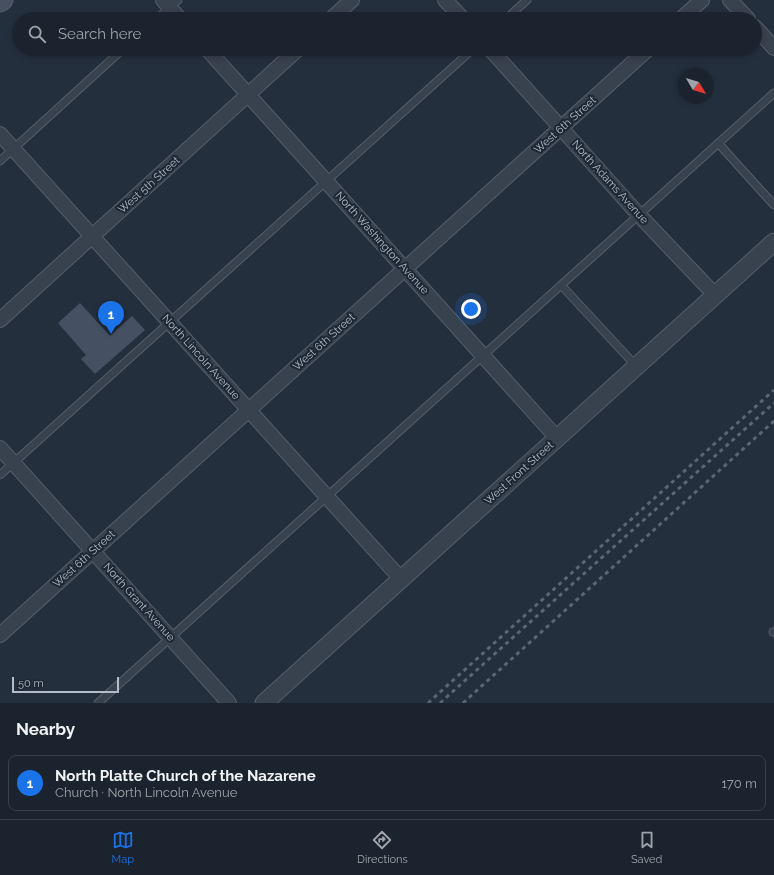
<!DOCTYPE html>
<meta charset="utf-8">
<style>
body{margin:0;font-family:Raleway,sans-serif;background:#242b36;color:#f1f3f6}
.compass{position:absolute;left:678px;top:68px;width:36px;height:36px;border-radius:50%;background:#1b232e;box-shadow:0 2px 6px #0003;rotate:128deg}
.scale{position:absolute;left:12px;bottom:10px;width:107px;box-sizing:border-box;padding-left:4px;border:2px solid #b4bcc9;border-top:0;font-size:11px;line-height:14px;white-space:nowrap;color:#b4bcc9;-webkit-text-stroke:3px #1d2633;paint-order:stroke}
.you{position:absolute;left:471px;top:309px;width:14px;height:14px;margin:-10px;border:3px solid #fff;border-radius:50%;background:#1a73e8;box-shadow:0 0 0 6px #1a73e833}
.badge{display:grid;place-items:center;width:26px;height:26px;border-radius:50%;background:#1a73e8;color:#fff;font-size:13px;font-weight:700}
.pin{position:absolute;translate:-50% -33px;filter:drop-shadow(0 1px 2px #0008)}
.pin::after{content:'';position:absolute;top:21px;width:14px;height:12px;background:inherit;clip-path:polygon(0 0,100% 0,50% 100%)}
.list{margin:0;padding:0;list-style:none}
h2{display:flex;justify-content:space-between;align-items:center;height:52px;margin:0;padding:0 16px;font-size:17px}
h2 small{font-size:13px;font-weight:400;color:#a0a4aa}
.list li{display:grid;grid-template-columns:26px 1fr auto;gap:12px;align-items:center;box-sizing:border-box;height:56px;margin:0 8px 8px;padding:0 8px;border:1px solid #39404a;border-radius:8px}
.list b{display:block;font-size:15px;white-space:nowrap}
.list p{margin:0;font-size:13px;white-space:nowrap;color:#a0a4aa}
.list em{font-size:13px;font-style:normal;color:#a0a4aa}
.icon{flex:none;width:22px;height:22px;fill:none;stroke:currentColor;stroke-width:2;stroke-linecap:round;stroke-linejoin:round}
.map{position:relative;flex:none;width:774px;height:703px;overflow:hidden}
.search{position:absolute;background:#1b232e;box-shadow:0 2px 6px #0003;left:12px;right:12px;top:12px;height:44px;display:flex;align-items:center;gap:10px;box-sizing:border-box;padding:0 14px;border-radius:22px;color:#a0a4aa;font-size:15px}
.sheet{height:116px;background:#1b232e}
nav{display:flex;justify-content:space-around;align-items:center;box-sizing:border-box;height:56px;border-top:1px solid #39404a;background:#1b232e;font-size:11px;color:#a0a4aa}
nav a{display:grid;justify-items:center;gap:2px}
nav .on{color:#1a73e8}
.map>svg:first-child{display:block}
</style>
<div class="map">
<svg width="774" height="703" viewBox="0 0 774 703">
<rect width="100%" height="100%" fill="#242f3e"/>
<path fill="#455162" d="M80 303 110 336 132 316 145 330 95 374 81 359 86 355 58 323Z"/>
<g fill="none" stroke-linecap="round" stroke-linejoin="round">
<g stroke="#565f6c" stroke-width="9">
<path id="service" d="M157 19 178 0
M506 19 527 0
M718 143 774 205
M0 161 123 49
M561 285 636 366
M0 475 473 49
M773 632H774
M98 703 774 93"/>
</g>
<g stroke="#565f6c" stroke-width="16">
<path id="minor" d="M163 0 180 19
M445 0 463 19
M730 0 748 19
M331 19 352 0
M681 19 702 0
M755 27 774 48
M207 49 557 438
M490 49 639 215 715 295
M0 134 401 579
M0 320 298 49
M0 448 229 703
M0 635 648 49"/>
</g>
<g stroke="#565f6c" stroke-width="19">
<path id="tertiary" d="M264 703 774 242"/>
</g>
<g stroke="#565f6c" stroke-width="21">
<path id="secondary" d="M0 2 3 0"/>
</g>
<use href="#service" stroke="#38414e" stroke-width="7"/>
<use href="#minor" stroke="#38414e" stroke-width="14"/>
<use href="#tertiary" stroke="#38414e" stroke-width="17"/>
<use href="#secondary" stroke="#465061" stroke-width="19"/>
<path stroke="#5a6575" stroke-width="3" stroke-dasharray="4 4" stroke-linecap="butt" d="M428 703 774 390
M440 703 774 403
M463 703 774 421"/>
</g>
<g text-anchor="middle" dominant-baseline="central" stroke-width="4" stroke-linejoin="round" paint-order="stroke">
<g font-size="11" fill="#b4bcc9" stroke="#1d2633">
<text transform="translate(565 125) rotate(-42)">West 6th Street</text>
<text transform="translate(610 182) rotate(48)">North Adams Avenue</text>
<text transform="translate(149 185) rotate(-42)">West 5th Street</text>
<text transform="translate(382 243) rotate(48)">North Washington Avenue</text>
<text transform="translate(324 342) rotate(-42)">West 6th Street</text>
<text transform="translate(201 357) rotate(48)">North Lincoln Avenue</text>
<text transform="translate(519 473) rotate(-42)">West Front Street</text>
<text transform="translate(84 559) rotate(-42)">West 6th Street</text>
<text transform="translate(139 602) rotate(48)">North Grant Avenue</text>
</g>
</g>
</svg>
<svg class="compass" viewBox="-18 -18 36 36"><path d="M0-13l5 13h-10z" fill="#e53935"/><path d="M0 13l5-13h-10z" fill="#a0a4aa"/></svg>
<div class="scale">50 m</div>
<div class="you"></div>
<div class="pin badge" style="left:111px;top:334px">1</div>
<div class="search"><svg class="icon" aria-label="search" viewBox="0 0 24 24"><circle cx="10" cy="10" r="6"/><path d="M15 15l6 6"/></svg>Search here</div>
</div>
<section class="sheet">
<h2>Nearby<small></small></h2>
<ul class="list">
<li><span class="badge">1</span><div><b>North Platte Church of the Nazarene</b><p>Church · North Lincoln Avenue</p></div><em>170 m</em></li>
</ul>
</section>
<nav>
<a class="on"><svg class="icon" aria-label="map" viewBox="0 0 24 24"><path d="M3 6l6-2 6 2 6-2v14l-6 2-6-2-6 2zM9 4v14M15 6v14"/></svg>Map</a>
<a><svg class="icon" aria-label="directions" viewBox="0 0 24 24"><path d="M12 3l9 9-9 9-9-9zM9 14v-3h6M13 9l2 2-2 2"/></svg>Directions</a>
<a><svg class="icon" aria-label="saved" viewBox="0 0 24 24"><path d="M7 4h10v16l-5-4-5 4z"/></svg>Saved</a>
</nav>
